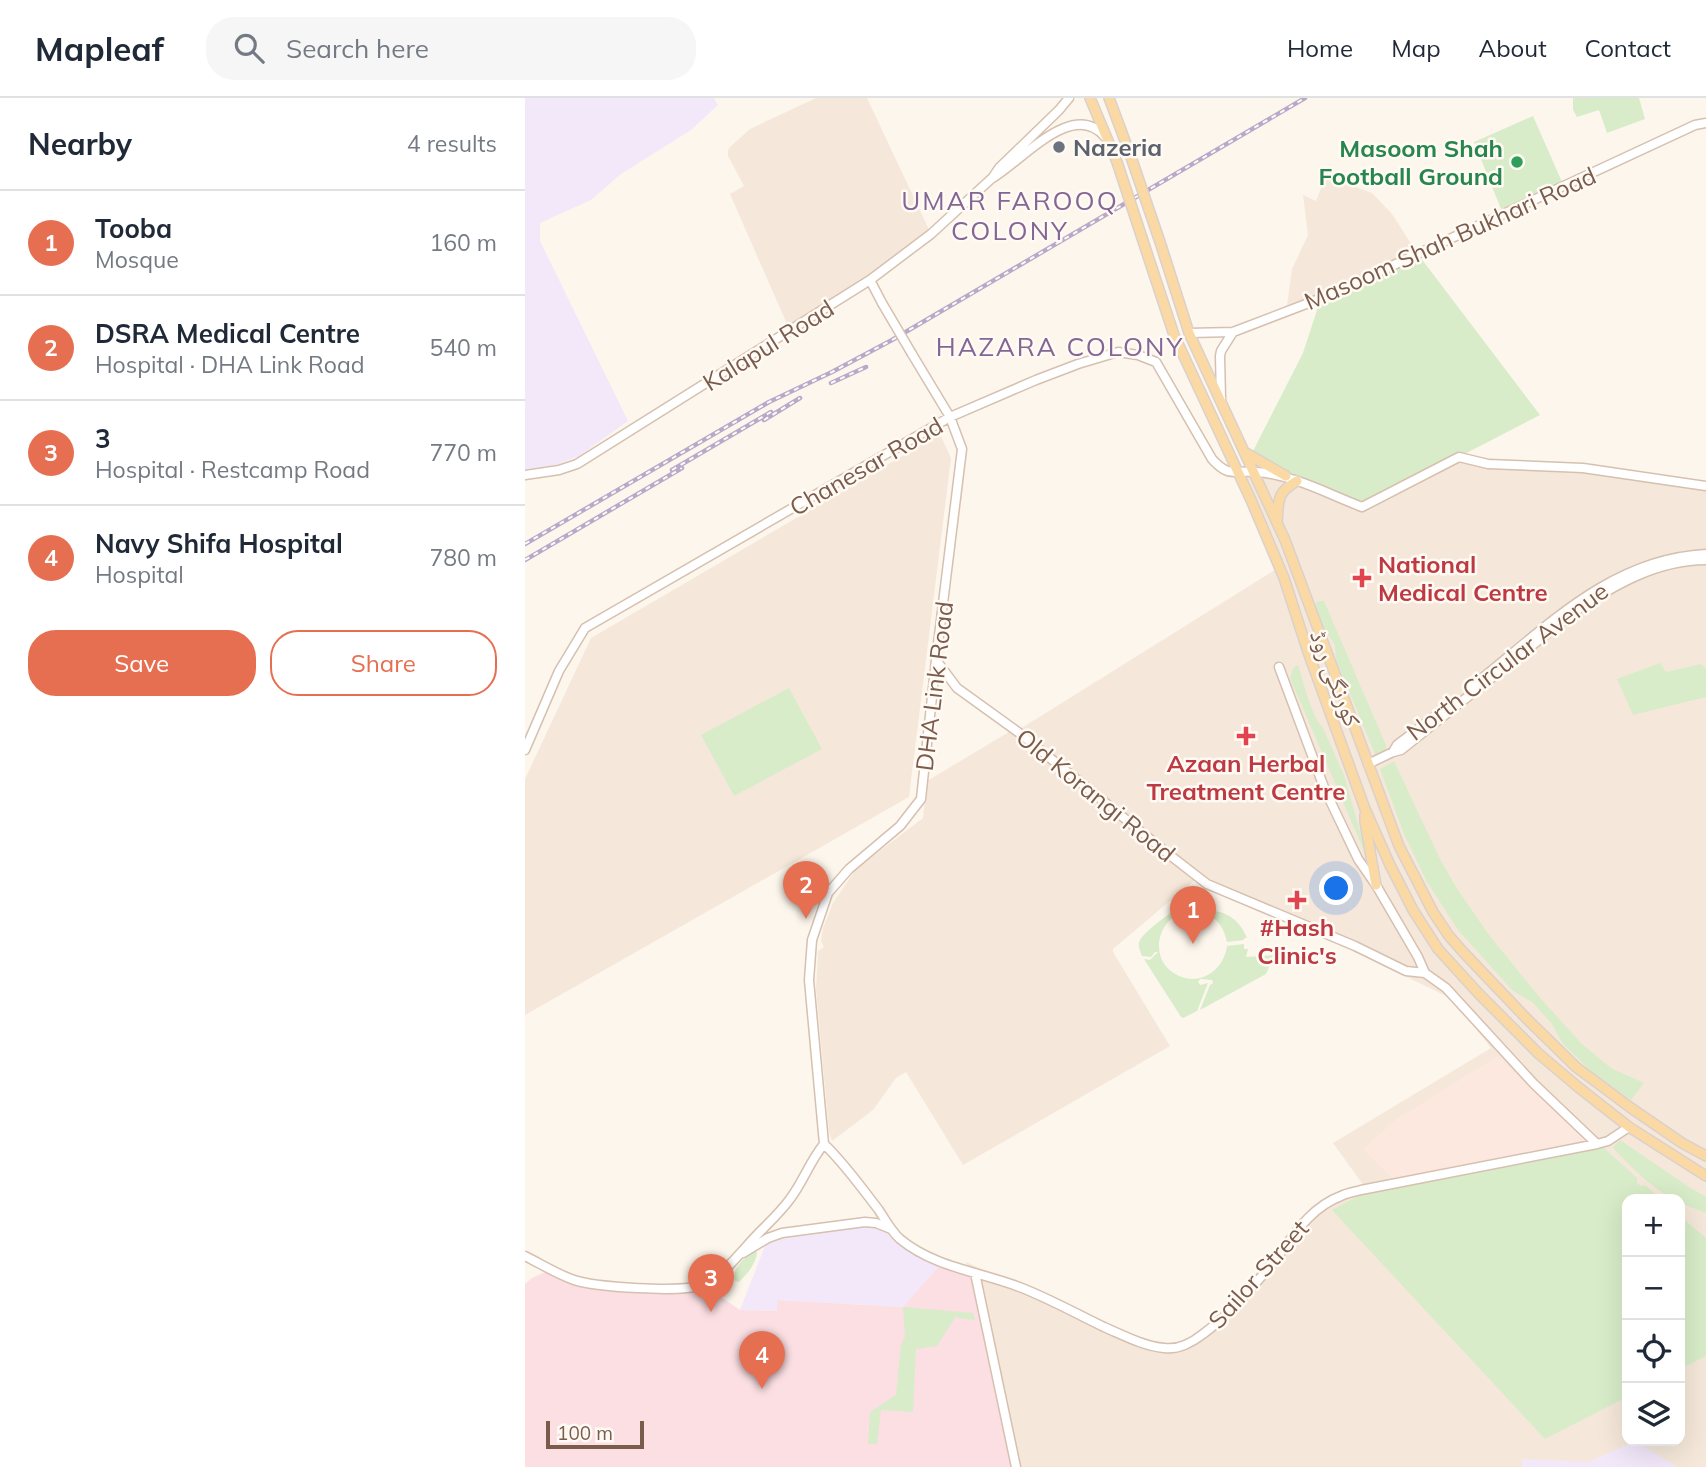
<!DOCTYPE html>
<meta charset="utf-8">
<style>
body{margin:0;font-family:Mulish,"Noto Naskh Arabic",sans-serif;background:#f6f6f7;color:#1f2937}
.controls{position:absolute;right:21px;bottom:21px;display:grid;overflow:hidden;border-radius:14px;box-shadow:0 7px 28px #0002}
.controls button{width:63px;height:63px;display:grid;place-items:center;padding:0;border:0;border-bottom:2px solid #e0e1e3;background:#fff;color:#1f2937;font:35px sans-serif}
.scale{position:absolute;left:21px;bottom:18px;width:98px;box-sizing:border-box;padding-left:7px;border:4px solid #7a5c4d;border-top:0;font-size:19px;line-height:24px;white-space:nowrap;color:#7a5c4d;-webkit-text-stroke:5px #fffaf3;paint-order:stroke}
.you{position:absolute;left:812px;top:791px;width:24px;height:24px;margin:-18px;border:5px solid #fff;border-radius:50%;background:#1a73e8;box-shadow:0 0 0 10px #1a73e833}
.badge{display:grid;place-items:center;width:46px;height:46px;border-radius:50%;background:#e76f51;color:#fff;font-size:23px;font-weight:700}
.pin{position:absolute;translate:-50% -58px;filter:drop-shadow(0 2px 4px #0008)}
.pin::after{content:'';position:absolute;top:37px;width:24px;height:21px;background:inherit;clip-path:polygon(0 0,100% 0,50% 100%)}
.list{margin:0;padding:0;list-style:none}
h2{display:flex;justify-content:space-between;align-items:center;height:91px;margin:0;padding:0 28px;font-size:30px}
h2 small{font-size:23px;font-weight:400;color:#747a83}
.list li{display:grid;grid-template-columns:46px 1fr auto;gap:21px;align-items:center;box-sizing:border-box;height:105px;padding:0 28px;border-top:2px solid #e0e1e3}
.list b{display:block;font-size:26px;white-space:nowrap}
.list p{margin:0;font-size:23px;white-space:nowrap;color:#747a83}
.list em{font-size:23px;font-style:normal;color:#747a83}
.actions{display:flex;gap:14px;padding:21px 28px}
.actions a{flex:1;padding:16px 0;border:2px solid #e76f51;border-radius:28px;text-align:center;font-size:24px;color:#e76f51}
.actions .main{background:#e76f51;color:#fff}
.icon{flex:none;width:38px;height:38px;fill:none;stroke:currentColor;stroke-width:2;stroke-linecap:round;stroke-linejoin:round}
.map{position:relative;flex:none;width:1181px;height:1369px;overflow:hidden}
header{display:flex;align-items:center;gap:42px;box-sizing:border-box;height:98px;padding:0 35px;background:#fff;border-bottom:2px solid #e0e1e3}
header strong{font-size:33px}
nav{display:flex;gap:38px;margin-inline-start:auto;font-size:24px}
.search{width:490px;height:63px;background:#f6f6f7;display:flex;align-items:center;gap:18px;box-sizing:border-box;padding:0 24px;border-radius:28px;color:#747a83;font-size:26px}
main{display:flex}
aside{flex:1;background:#fff}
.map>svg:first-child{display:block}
</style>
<header>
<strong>Mapleaf</strong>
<div class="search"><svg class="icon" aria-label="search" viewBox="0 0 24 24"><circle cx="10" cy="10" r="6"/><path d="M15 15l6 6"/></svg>Search here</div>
<nav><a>Home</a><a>Map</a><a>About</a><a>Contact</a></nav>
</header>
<main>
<aside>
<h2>Nearby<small>4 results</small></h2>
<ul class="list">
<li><span class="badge">1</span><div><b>Tooba</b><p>Mosque</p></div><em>160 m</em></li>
<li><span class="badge">2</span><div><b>DSRA Medical Centre</b><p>Hospital · DHA Link Road</p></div><em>540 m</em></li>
<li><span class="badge">3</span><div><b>3</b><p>Hospital · Restcamp Road</p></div><em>770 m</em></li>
<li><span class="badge">4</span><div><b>Navy Shifa Hospital</b><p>Hospital</p></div><em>780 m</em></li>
</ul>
<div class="actions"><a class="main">Save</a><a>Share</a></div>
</aside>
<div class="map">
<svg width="1181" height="1369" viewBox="0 0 1181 1369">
<rect width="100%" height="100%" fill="#fdf6ec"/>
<path fill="#f5e8da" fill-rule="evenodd" d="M291 0H342L406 136 265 233 205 96 219 88 203 58V53L204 50 225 31Z
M801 78 847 95 867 116 892 155 761 214 767 171 783 137 778 97 791 103Z
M415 336 426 360 384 699 0 917V681L66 540Z
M933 356 1181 389V1369H487L441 1164 614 1241 638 1247 657 1245 675 1235 720 1189 765 1134 797 1106 839 1088 808 1045 966 950 937 913 921 898 816 847 671 781 588 851V854L645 948 438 1067 381 974 371 980 348 1012 307 1043 304 1034 291 891 293 853 299 849 296 843 298 830 308 805 331 771 398 720 402 683 489 631 492 633 756 468 719 374 732 358ZM1102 1101H1155V1343H1102Z"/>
<path fill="#fde8e0" d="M973 958 1063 1045 870 1083 838 1051 872 1021Z"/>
<path fill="#f3e8fa" d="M0 0H189L193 7 166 32 96 76 66 102 15 125V143L103 323 54 358 31 367 0 371Z
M338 1127 366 1131 373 1139 423 1166 378 1209 253 1202 252 1213 215 1212 243 1140Z
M1111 1343 1152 1369H997L998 1361 1063 1364Z"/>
<path fill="#fbdfe3" d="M418 1164 450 1175 491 1369H0V1186L7 1180 18 1175 31 1173 72 1187 151 1196 184 1191 215 1212 252 1213V1202L378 1209Z"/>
<path fill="#d8ecc9" d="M1048 0H1114L1120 21 1082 35 1074 12 1052 19 1048 12Z
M1008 18 1037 84 976 111 949 44Z
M892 155 1015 317 837 409 776 382 726 357 778 255 796 200Z
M794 503H799L861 647V652L854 656H850L811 562 810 547 800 533 790 508 791 504Z
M1135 565 1141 574 1176 566 1181 571V599L1108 617 1092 581Z
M773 567C779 585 786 617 798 630L819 677 841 754 839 753 765 580 769 569Z
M264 590 297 651 209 698 176 637Z
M869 663 914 759 931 789 964 837 1017 902 1056 945 1086 970 1119 985 1106 1002 1065 972 1038 946 1027 926 1007 904 988 893 933 832 902 784 879 736 855 671Z
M671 801 675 807 681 809 682 812C702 813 715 822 722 840H719V842L702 844C699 830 693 820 679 815 640 801 614 859 654 878 677 888 699 871 702 848L719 846V851H723L721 859 749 857 741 876 675 912 685 887 688 885 687 882 675 881 673 884 675 887 683 885 672 913 658 920 656 919 619 861 625 862 633 854H630L626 859 617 858C615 853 612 847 615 842 621 831 659 804 671 801Z
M1095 1042 1164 1089 1181 1099V1115L1155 1105V1101C1136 1101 1101 1064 1088 1050L1089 1048Z
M1078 1049 1112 1080V1085L1116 1088 1120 1087 1136 1101H1102V1299L1020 1341 807 1112 839 1095Z
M1155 1118 1181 1140V1258L1155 1271Z
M229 1154H232C231 1166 222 1176 214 1184L210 1183 209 1179C210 1168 219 1159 229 1154Z
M378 1209 448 1215 450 1222 433 1220 431 1218 412 1248 391 1251 388 1314 356 1312 352 1346H343L345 1314 371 1297 376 1247 380 1239Z"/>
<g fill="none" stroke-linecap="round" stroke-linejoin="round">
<g stroke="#d6c0b0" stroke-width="11">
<path id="secondary" d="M468 79 474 70 534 12 544 0
M345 182 357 205
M664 235 708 234 802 198 1170 27 1181 25
M696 301 695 258 696 253 708 234
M0 377 34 372 52 366 345 182 406 136 466 81C496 64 548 0 580 39
M411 562 432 590 493 634 646 758 682 786 830 848 881 873 900 875
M754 569 800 692 833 761 851 787 893 859 900 875 921 890 1009 986 1072 1046
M945 590C1018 533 1083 461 1181 456
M0 652 34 573 60 530 425 319 511 282 553 266 593 254 613 257 631 264 687 361C704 380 709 372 732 374 769 377 803 396 837 409L934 359 963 366 1058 370 1181 388
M868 654 872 647 930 603
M843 666 868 654 876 652 1049 514C1089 487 1132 462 1181 462
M299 1046C319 1065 336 1089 353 1111 360 1121 366 1133 375 1141 410 1170 457 1174 497 1190 525 1201 552 1216 579 1229 598 1237 618 1248 639 1250 653 1252 668 1244 678 1236 699 1221 725 1192 742 1172 764 1146 781 1111 816 1098 822 1095 829 1094 836 1092L1072 1046 1083 1043 1104 1029
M218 1155 243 1140 257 1135 340 1124 351 1125 366 1131
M0 1158C16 1166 32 1176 49 1182 70 1189 156 1195 177 1187 196 1179 208 1163 221 1149 235 1132 252 1119 265 1101 278 1084 285 1063 299 1046L284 882 287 842 303 795 324 771 375 728 396 701 411 562 437 351 425 319 387 256
M450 1175 491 1369"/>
</g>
<g stroke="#dad1cd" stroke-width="12">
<path id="primary" d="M565 0 592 64
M584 0 606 59
M635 144 664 235 760 442 874 748 908 814 924 838 939 855 1001 920 1051 969 1106 1010 1157 1045 1181 1058
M620 149 649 237 726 402 759 480 783 554 840 711 865 767 888 812 913 851 954 896 1014 956 1053 989 1104 1029 1181 1078
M721 355 761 378
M752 425C754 402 751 395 772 383
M840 717V724L851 787"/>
</g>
<use href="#secondary" stroke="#fff" stroke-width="8"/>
<use href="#primary" stroke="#fbd9a5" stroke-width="9"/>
<g stroke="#b9a8c9" stroke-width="4.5">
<path id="rail" d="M306 285 341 269
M239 322 275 300
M147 372 246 314
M0 446 244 304 307 274 367 242 780 0
M0 462 157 370"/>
</g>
<use href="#rail" stroke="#fffaf3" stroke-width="2" stroke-dasharray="5" stroke-linecap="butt"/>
<g stroke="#d6c0b0" stroke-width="11" stroke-linecap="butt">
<path id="secondary-bridge" d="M357 205 387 256"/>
</g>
<g stroke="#dad1cd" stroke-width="12" stroke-linecap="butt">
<path id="primary-bridge" d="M606 59 635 144
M592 64 620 149"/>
</g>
<use href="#secondary-bridge" stroke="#fff" stroke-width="8"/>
<use href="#primary-bridge" stroke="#fbd9a5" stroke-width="9"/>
</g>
<circle fill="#6b7280" stroke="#fffaf3" stroke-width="2.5" cx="534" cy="49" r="7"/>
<circle fill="#2e9e5b" stroke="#fffaf3" stroke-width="2.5" cx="992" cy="64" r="7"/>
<g fill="#e0444e" stroke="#fffaf3" stroke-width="2.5">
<path d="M833.5 469.5h7v7h7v7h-7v7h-7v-7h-7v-7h7z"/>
<path d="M717.5 627.5h7v7h7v7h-7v7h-7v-7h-7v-7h7z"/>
<path d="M768.5 791.5h7v7h7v7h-7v7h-7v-7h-7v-7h7z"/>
</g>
<g text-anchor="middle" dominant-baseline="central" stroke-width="5" stroke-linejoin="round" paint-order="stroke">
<g font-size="24" font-weight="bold" fill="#5b616d" stroke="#fffaf3" text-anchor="start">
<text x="548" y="49">Nazeria</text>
</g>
<g font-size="24" font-weight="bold" fill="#27864d" stroke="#fffaf3" text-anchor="end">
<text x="978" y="50">Masoom Shah<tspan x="978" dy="28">Football Ground</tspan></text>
</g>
<g font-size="24" fill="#7a5c4d" stroke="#fffaf3">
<text transform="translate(925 140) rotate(-24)">Masoom Shah Bukhari Road</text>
<text transform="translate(243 247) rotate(-32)">Kalapul Road</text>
<text transform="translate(341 368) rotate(-30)">Chanesar Road</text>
<text transform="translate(982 563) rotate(-37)">North Circular Avenue</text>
<text transform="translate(811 580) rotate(69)">کورنگی روڈ</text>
<text transform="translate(409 588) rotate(-83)">DHA Link Road</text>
<text transform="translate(571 697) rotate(39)">Old Korangi Road</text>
<text transform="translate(733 1176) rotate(-48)">Sailor Street</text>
</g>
<g font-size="24" font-weight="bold" fill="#be3a42" stroke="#fffaf3">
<text x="853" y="466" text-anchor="start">National<tspan x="853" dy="28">Medical Centre</tspan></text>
<text x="721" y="665">Azaan Herbal<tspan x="721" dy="28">Treatment Centre</tspan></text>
<text x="772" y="829">#Hash<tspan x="772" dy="28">Clinic's</tspan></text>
</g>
<g font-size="26" letter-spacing="2" fill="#846695" stroke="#fffaf3">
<text x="485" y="102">UMAR FAROOQ<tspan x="485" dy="30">COLONY</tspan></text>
<text x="535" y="248">HAZARA COLONY</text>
</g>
</g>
</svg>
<div class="controls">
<button>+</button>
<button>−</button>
<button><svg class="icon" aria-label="locate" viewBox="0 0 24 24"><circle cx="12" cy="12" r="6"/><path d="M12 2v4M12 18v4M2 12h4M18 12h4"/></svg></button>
<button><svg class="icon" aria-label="layers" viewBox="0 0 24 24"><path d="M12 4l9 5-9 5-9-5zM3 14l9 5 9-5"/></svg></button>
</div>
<div class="scale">100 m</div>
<div class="you"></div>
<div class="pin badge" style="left:668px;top:846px">1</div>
<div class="pin badge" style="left:281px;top:821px">2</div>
<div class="pin badge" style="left:186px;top:1214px">3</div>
<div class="pin badge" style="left:237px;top:1291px">4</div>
</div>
</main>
